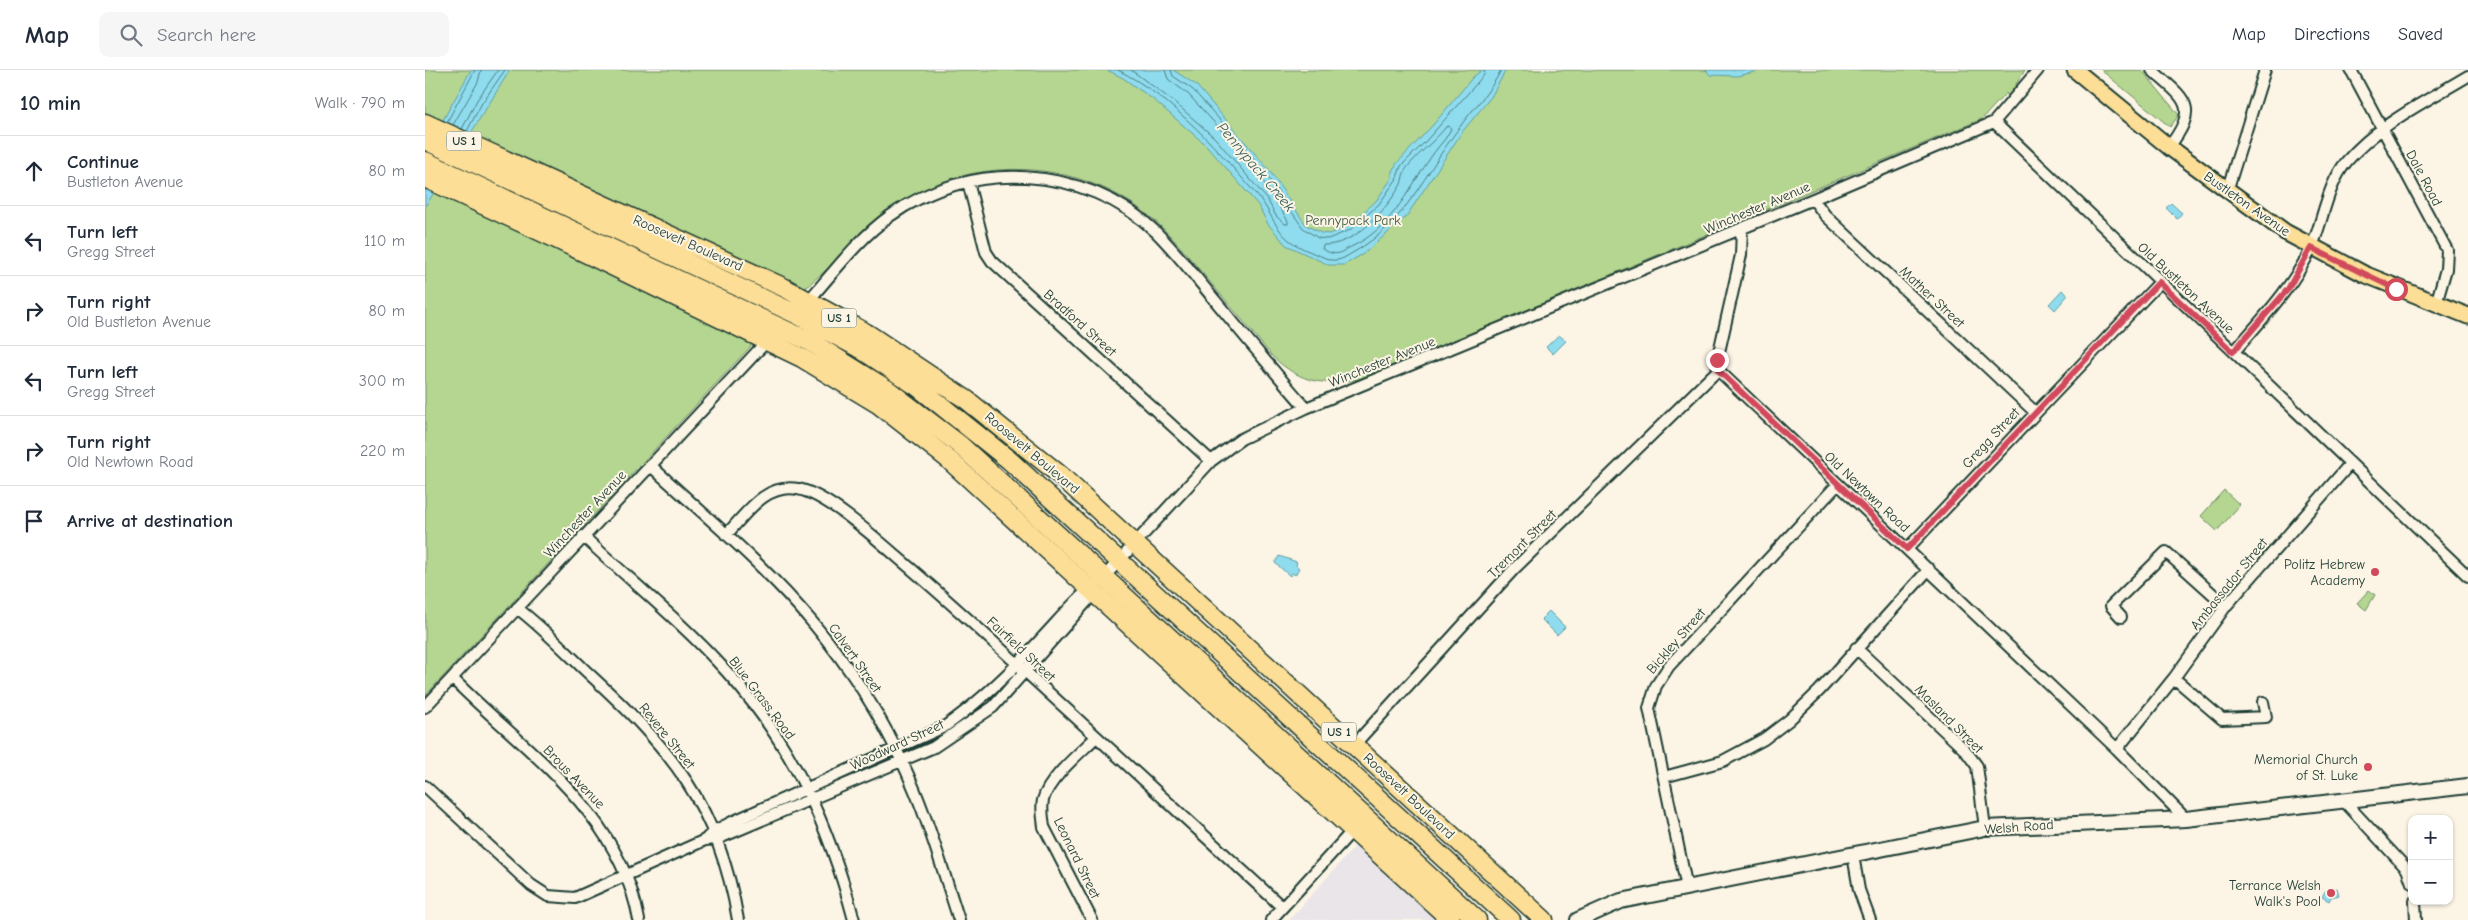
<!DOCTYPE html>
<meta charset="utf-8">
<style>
body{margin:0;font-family:"Comic Neue",sans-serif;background:#f6f6f7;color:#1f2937}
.controls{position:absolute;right:15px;bottom:15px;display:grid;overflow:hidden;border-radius:10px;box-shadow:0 1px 4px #0004}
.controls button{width:45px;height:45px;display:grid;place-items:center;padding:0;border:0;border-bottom:1px solid #e0e1e3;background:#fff;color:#1f2937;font:25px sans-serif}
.stop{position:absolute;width:15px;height:15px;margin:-11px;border:4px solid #d1495b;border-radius:50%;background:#fff}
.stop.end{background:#d1495b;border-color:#fff;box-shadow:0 1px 5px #0008}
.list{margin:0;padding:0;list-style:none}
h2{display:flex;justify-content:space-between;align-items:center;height:65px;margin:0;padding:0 20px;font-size:21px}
h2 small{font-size:16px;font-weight:400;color:#747a83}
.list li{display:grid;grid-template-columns:32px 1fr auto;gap:15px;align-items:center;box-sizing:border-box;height:70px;padding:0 20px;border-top:1px solid #e0e1e3}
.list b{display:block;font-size:19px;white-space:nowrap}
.list p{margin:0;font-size:16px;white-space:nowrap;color:#747a83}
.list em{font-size:16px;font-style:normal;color:#747a83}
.icon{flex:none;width:28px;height:28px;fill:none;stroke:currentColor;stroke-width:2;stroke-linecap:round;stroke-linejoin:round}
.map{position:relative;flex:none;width:2043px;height:850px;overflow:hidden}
header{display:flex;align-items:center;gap:30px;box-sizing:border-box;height:70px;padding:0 25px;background:#fff;border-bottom:1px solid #e0e1e3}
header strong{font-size:24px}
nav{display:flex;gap:28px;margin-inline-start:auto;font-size:18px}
.search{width:350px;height:45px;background:#f6f6f7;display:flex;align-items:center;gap:12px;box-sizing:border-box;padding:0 18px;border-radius:10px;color:#747a83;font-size:19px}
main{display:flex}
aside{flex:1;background:#fff}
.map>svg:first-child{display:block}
</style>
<header>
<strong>Map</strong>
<div class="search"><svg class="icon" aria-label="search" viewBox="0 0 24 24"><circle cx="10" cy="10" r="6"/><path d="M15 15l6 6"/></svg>Search here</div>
<nav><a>Map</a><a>Directions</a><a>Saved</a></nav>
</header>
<main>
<aside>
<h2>10 min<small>Walk · 790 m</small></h2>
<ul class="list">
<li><svg class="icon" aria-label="ahead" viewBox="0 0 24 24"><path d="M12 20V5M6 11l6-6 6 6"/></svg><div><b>Continue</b><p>Bustleton Avenue</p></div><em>80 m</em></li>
<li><svg class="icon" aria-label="left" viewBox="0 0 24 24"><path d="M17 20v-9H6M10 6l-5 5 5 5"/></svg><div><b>Turn left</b><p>Gregg Street</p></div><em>110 m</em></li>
<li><svg class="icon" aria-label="right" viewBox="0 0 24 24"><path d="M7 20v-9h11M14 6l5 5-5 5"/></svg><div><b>Turn right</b><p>Old Bustleton Avenue</p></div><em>80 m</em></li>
<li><svg class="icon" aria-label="left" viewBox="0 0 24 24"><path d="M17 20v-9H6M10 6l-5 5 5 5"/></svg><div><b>Turn left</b><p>Gregg Street</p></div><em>300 m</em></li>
<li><svg class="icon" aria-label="right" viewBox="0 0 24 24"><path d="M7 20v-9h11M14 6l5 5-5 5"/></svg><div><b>Turn right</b><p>Old Newtown Road</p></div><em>220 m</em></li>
<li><svg class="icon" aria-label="arrive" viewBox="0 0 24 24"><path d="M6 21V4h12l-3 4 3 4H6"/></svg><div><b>Arrive at destination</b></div></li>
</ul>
</aside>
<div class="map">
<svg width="2043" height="850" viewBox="0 0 2043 850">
<rect width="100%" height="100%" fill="#fcf5e5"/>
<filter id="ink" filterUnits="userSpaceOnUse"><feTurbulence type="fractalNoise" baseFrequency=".02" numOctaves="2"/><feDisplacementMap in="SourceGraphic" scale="10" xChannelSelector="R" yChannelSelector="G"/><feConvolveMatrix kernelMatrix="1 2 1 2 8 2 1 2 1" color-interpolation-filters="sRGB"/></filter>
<g filter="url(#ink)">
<path fill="#eae5e9" d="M932 774 1011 850H864Z"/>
<path fill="#b4d690" stroke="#6a8a62" d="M0 0H1600L1583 27 1581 23 1557 49 942 307C904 317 877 315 847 286 825 259 802 232 779 205 763 186 747 166 728 149 658 90 555 83 477 131 444 151 423 183 393 207 388 210 385 216 379 219L97 88 67 149 97 163 98 161 326 273V276L0 626Z
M1676 0H1717L1754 45 1745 57Z
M1799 420 1815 435 1792 461 1776 446Z
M1944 520 1950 525 1941 540 1932 533Z"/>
<path fill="#8fdcef" stroke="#629ca4" d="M46 0H85L0 137V73L18 50Z
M682 0H748L771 15 844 100 881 155 896 163 904 164 923 156 951 131 967 108V101L972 93 1008 55 1048 7 1057 0H1081L1066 27 1037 62 981 147 938 184 919 195H904L861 175 843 154 833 135 782 76 729 30 698 8Z
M1281 0H1338L1312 6 1285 5Z
M1746 133 1757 143 1752 149 1741 138Z
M1637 220 1643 225 1630 240 1624 234Z
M1134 265 1141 271 1128 284 1121 277Z
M854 486 872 492 871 495 874 498 870 505 867 503 865 506 850 493Z
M1124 541 1140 557 1132 565 1116 549Z
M1912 818 1914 825 1906 827 1904 831 1897 827 1900 821Z"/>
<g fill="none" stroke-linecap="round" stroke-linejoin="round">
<path stroke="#4c7d7f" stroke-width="1" d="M693 0C750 29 795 82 836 130 845 142 852 161 864 170 875 179 892 184 905 190 917 191 920 187 929 182 982 152 999 104 1034 58 1048 38 1065 23 1076 0
M706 0 748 31 790 68 842 129 851 146 860 154H863V151L835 106 809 74 763 24 743 9 740 0
M746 0 748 6 767 19 813 70 840 103 878 158 893 168 903 169 925 160 954 134 971 110 976 96 1000 72 1059 5 1060 0
M22 52 50 0
M28 55 53 12 56 0
M1021 57 1024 56 1026 59 1020 69C989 104 974 154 928 176 914 182 914 188 897 179L898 175C930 176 960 141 975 116 978 111 977 105 981 99 992 84 1009 72 1021 57Z
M37 59 52 30 73 0
M42 61 57 33 80 0"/>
<g stroke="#1f3d34" stroke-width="14">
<path id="street" d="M1727 0C1759 29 1776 35 1744 77
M1926 0 2022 180 2021 199 2011 234
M1569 52 2043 506
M543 112 561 182 567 191 786 391
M1802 121 1840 0
M1388 129 1400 145 1610 342
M1317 159 1316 185 1292 291 1293 300 1692 679 1761 749
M384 230C409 202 434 168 465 146 543 89 661 94 731 162 753 184 773 210 793 234 822 269 851 304 881 338
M1809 282C1837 249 1867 218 1886 179 1898 151 1902 115 1922 91 1955 53 2000 32 2043 6
M225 395C280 446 340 495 388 553 430 603 465 660 490 721 507 762 520 807 534 850
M301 465C321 444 340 413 373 419 402 424 454 471 477 491 536 541 592 594 648 645 718 709 788 773 857 837
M158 466C206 511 258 553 302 602 368 675 404 756 429 850
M1482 479 1734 213
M92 538C117 557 139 580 162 602 245 678 294 735 313 850
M1696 547 1686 536 1741 482 1801 536
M1431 578 1540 680 1552 696 1560 758
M27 608C100 682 194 740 214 850
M1749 608 1797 649 1841 647 1838 632
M0 637 342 271
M929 675 1089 499 1293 300
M1692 679 1749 608 1801 536 1924 395
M1239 707 1298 691 1339 669 1364 650 1394 621 1504 499
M0 716 106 815 123 826 150 828 280 770 289 761 307 752 519 657C555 632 586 602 616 569 636 548 655 524 679 507L786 391 816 369 881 338 1388 129 1569 52 1613 0
M1919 731 1982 799 1987 813
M280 770 292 769 509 677 568 637 671 521
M1428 785 1434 820 1445 850
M1262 818 1224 638 1231 616 1244 596 1413 414
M1990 831 1991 850
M667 850 619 757C618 748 616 739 618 730 624 708 655 683 671 667
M846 850 928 760"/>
</g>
<g stroke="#1f3d34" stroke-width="18">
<path id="secondary" d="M1153 850 1196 831 1560 758 1761 749 2043 716"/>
</g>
<g stroke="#1f3d34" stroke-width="19">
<path id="primary" d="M1650 0 1744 77 1860 162 1939 204 2043 246"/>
</g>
<g stroke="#1f3d34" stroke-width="21">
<path id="highway" d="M0 53 360 218 443 264 542 330 635 405 1119 850
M0 70 373 245 434 278 493 317 584 390 1086 850
M0 91 386 272 463 320 535 375 1052 850
M0 108 125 166 377 288 453 334 523 389 1026 850"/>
</g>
<use href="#street" stroke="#fcf5e5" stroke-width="10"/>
<use href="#secondary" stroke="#fcf5e5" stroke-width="14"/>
<use href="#primary" stroke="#fdde96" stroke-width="15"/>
<use href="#highway" stroke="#fdde96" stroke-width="18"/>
</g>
</g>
<g fill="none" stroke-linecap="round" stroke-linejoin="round" filter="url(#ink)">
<path stroke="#d1495b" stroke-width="6" d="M1292 290 1293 300 1482 479 1734 212 1808 282 1863 219 1886 178 1971 219"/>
</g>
<g fill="#d1495b" stroke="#fcf5e5" stroke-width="2">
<circle cx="1950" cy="502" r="5"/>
<circle cx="1943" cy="697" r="5"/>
<circle cx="1906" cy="823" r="5"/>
</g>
<g text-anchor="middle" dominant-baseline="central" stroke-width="4" stroke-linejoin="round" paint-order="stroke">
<g fill="#fcf5e5" stroke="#617469" stroke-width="1">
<rect x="21.5" y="61.5" width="35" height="19" rx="4"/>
<rect x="396.5" y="238.5" width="35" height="19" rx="4"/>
<rect x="896.5" y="652.5" width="35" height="19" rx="4"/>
</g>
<g font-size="12" font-weight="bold" fill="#1f3d34">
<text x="39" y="71">US 1</text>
<text x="414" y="248">US 1</text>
<text x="914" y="662">US 1</text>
</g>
<g font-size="14" fill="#1f3d34" stroke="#fcf5e5">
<text transform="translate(1999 108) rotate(62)">Dale Road</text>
<text transform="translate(1822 134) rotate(35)">Bustleton Avenue</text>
<text transform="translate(1332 138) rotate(-23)">Winchester Avenue</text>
<text transform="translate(263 173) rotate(24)">Roosevelt Boulevard</text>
<text transform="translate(1761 218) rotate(43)">Old Bustleton Avenue</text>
<text transform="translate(1507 227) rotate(43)">Mather Street</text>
<text transform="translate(655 253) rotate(42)">Bradford Street</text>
<text transform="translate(957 292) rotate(-22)">Winchester Avenue</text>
<text transform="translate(1566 368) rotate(-47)">Gregg Street</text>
<text transform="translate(607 383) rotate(40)">Roosevelt Boulevard</text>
<text transform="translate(1442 422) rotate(43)">Old Newtown Road</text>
<text transform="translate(160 444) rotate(-47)">Winchester Avenue</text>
<text transform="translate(1097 474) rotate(-45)">Tremont Street</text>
<text transform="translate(1804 514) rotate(-51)">Ambassador Street</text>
<text transform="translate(1251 571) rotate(-49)">Bickley Street</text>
<text transform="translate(596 579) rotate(43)">Fairfield Street</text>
<text transform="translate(430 588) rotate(55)">Calvert Street</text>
<text transform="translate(337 628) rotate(53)">Blue Grass Road</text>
<text transform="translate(1524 649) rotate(45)">Masland Street</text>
<text transform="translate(242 666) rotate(51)">Revere Street</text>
<text transform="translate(472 675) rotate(-25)">Woodward Street</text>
<text transform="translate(149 707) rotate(46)">Brous Avenue</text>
<text transform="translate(984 726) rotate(43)">Roosevelt Boulevard</text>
<text transform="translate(1594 757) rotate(-4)">Welsh Road</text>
<text transform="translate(652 788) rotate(64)">Leonard Street</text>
</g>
<g font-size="14" fill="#3d5c46" stroke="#fcf5e5">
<text x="928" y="150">Pennypack Park</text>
</g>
<g font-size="14" fill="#1f3d34" stroke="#fcf5e5" text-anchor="end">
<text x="1940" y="494">Politz Hebrew<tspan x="1940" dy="16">Academy</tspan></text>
<text x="1933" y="689">Memorial Church<tspan x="1933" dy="16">of St. Luke</tspan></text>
<text x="1896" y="815">Terrance Welsh<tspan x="1896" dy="16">Walk's Pool</tspan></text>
</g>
<g font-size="15" font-style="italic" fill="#355d59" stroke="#fcf5e5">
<text transform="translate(831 97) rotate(50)">Pennypack Creek</text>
</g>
</g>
</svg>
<div class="controls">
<button>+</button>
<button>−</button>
</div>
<div class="stop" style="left:1971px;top:219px"></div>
<div class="stop end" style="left:1292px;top:290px"></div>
</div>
</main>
